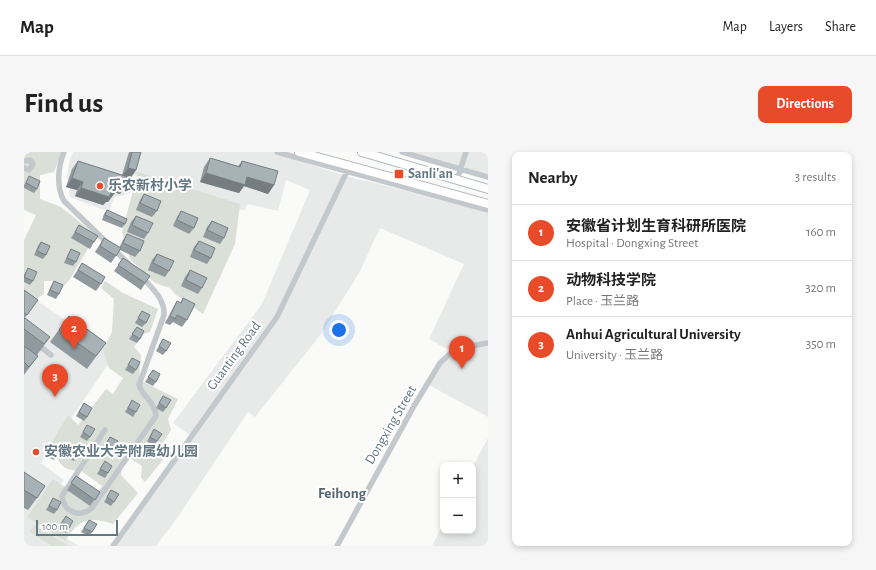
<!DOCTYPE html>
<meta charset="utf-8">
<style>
body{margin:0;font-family:"Alegreya Sans","Noto Sans SC",sans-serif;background:#f6f6f6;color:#222}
.controls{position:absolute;right:12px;bottom:12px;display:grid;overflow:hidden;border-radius:8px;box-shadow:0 2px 6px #0003}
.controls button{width:36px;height:36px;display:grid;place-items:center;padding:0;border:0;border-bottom:1px solid #e0e0e0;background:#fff;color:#222;font:20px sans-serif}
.scale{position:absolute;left:12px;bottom:10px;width:82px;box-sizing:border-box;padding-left:4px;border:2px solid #647883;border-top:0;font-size:11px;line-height:14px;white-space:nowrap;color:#647883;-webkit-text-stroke:3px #fff;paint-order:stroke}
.you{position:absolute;left:315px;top:178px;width:14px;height:14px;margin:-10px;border:3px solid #fff;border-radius:50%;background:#1a73e8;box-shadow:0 0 0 6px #1a73e833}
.badge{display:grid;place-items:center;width:26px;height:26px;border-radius:50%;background:#e74b2a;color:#fff;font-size:13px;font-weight:700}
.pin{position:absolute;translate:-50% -33px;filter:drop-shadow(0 1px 2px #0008)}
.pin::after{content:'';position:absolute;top:21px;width:14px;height:12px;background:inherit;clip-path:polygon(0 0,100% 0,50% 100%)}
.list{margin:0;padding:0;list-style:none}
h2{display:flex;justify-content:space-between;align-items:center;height:52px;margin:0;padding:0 16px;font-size:17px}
h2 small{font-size:13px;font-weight:400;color:#767676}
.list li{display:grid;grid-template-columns:26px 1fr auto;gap:12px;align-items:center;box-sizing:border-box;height:56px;padding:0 16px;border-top:1px solid #e0e0e0}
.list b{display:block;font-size:15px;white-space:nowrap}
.list p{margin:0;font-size:13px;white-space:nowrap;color:#767676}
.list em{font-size:13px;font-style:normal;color:#767676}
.map{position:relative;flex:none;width:464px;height:394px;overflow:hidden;border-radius:8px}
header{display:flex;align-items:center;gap:24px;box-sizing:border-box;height:56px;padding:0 20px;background:#fff;border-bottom:1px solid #e0e0e0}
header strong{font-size:19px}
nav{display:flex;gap:22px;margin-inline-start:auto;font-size:14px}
.intro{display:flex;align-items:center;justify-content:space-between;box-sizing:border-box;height:96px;padding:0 24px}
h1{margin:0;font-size:28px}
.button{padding:10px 18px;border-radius:8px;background:#e74b2a;color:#fff;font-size:14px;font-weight:700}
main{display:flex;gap:24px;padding:0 24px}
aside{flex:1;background:#fff;border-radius:8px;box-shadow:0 2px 6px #0003}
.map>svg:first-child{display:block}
</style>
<header>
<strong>Map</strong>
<nav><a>Map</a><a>Layers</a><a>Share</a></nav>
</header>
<div class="intro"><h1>Find us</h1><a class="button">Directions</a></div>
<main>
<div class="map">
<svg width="464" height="394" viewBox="0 0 464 394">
<rect width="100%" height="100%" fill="#fafaf8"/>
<path fill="#e8eae9" d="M49 0H249L322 24 464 59V265L403 232 416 211 428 200 405 187 440 112 356 76 335 121 297 182 231 265 224 260 153 366 132 394H89L166 283 149 271 238 152 286 38 262 28 254 59 223 52 221 59 109 23 106 41 90 46 85 60 46 45 43 27 45 11Z
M378 0H464V25Z
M0 140 91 202 17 311 40 328 10 367 55 394H0Z
M464 286V394H408L419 372V379H449V314Z"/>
<path fill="#dadfd7" d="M0 0H38L30 20 16 23V47L37 55 72 83 46 127 38 136 28 129H20V142L6 150 0 146V88L12 63 0 58Z
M114 20 216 52 211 92 179 162 152 143 146 136 131 131 106 107 98 80Z
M81 129 99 141 134 157 126 180 119 182 110 195 117 203 115 228 154 247 144 267 147 278 135 297 142 304 121 330 117 326 118 314 101 303 98 309 97 323 114 341 89 372C64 364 55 367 41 389L3 365 29 327 65 351 78 334 56 318C38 321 33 307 26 293L44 263 54 273 82 237 89 242 99 226 85 216 79 198 88 180 90 147 77 136Z
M10 373 45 394H28L6 380Z"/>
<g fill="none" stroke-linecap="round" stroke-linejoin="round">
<g stroke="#b4babd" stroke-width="10">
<path id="highway" d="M275 0 464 52
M338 0 464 37"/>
</g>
<path stroke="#c3c8cc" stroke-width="5.5" d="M40 0C34 15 32 35 40 49L104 111
M253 0 464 58
M378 0 464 25
M0 9 6 8 9 12 5 18 0 16
M433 28 442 0
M13 192 27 203
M81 278 38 344C40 361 56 366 68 356L132 264C131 250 119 245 115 233L140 163C141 147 128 136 118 125
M89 394 253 165 326 13
M313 394 390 254 416 211 431 197 464 191"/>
<use href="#highway" stroke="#fff" stroke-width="8"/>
</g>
<path fill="#90999d" d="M105 0H117L112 18 106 27 104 26 96 42 91 40 84 50H82L79 53 51 44 53 38 42 35 48 17 54 9 98 23Z
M186 6 214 14 218 9 250 33 244 42 220 34 215 41 176 30 180 15Z
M5 24 13 37 10 41 0 36V33Z
M120 42 133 59 128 65 112 58 116 48Z
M83 58 101 72 98 76 78 68 80 62Z
M157 59 170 76 165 82 149 74 153 65Z
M112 64 124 81 120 87 103 80 107 70Z
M188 69 200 86 196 92 179 85 183 75Z
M55 73 70 90 66 97 47 86Z
M103 82 116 99 111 105 96 98 87 111 71 100 80 86 95 96 99 88Z
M175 89 187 106 183 112 166 105 170 95Z
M17 90 22 103 19 107 10 103 14 94Z
M47 97 52 110 49 114 40 111 44 102Z
M133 102 145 119 141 125 124 118 128 108Z
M99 106 126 124 117 138 90 119Z
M58 111 77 132 72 139 49 125Z
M4 116 9 129 6 133 0 130V123Z
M166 118 178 136 174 142 157 134 161 125Z
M30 129 35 142 32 147 23 143 27 134Z
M0 138 14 148 0 167Z
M159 146 163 168 158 175 149 170 146 173 141 171 149 156 153 149 156 151Z
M118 159 122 171 118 175 111 171Z
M45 164 82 191 63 217 26 190Z
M0 167 26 185 13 203 14 204 0 223Z
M113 175 116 187 113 191 105 187Z
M139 187 142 199 139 203 132 199Z
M108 206 112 218 109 222 101 218Z
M129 218 132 230 129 234 121 230Z
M139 244 142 256 139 260 132 256Z
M108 248 112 260 109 265 101 260Z
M60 251 63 265 60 269 52 264Z
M63 273 66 285 63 289 56 285Z
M130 277 133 289 130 294 123 289Z
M86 285 90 297 87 301 79 297Z
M30 292 33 304 30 308 22 304Z
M50 293 53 305 50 309 42 305Z
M81 309 84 321 81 326 73 322Z
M0 320 13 346 4 358 0 356Z
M52 324 76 340 66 354 43 338Z
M87 338 90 350 87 354 80 350Z
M29 346 33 358 30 362 22 358Z
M42 364 45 376 42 381 34 376Z
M65 368 68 380 65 384 57 380Z"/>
<path fill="#757d80" d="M104 16 112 18 106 27 98 24Z
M182 21 223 25 250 33 244 42 220 34 215 41 176 30Z
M48 26 59 30 53 38 42 35Z
M94 31 102 34 96 42 88 40Z
M57 36 87 41 90 42 84 50H82L79 53 51 44Z"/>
<path fill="#a7b2b7" stroke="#757d80" d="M108 0H117L112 18 104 16Z
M186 6 216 15 218 9 254 19 250 33 223 25 221 33 182 21Z
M54 9 104 25 102 34 94 31 90 42 87 41 85 45 57 36 59 30 48 26Z
M5 24 16 29 13 37 2 31Z
M120 42 137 49 133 59 116 51Z
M83 58 103 67 101 72 81 63Z
M157 59 174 66 170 76 153 68Z
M112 64 129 71 124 81 108 73Z
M188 69 204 76 200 86 183 78Z
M55 73 74 84 70 90 51 80Z
M103 82 120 89 116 99 99 91Z
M80 86 97 96 92 104 76 94Z
M175 89 191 96 187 106 170 98Z
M17 90 26 94 22 103 13 99Z
M47 97 56 101 52 110 43 106Z
M133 102 150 109 145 119 129 111Z
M99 106 126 124 121 131 94 113Z
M58 111 81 125 77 132 54 118Z
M4 116 13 120 9 129 0 125Z
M166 118 183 126 178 136 162 128Z
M30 129 39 133 35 142 26 138Z
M0 138 14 148 3 163 0 161Z
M159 146 171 152 163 168 153 163 151 167 146 164 153 149 157 151Z
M118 159 126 163 122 171 114 166Z
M45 164 82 191 72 204 35 178Z
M1 166 26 185 20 192 0 177V167Z
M113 175 120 179 116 187 108 182Z
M139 187 147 191 142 199 135 194Z
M0 194 14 204 5 215 0 210Z
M108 206 116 210 112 218 104 213Z
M129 218 136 222 132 230 124 225Z
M139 244 147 248 142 256 135 251Z
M108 248 116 253 112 260 104 256Z
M60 251 68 256 63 265 55 260Z
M63 273 71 277 66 285 59 280Z
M130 277 138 282 133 289 126 285Z
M86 285 94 289 90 297 82 292Z
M30 292 37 296 33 304 25 300Z
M50 293 57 297 53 305 45 301Z
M81 309 88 314 84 321 76 317Z
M0 320 21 334 13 346 0 338Z
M52 324 76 340 71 348 47 331Z
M87 338 95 342 90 350 83 345Z
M29 346 37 350 33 358 25 354Z
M42 364 49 369 45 376 37 372Z
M65 368 73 372 68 380 60 376Z"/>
<g fill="#e74b2a" stroke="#fff" stroke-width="1.5">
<rect x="370" y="17" width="10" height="10" rx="2"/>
<circle cx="76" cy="34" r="4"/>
<circle cx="12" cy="300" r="4"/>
</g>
<g text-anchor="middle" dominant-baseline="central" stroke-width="4" stroke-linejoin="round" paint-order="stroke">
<g font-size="14" font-weight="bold" fill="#647883" stroke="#fff" text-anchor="start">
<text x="384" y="22">Sanli'an</text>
<text x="84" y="34">乐农新村小学</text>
<text x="20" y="300">安徽农业大学附属幼儿园</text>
</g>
<g font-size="14" fill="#647883" stroke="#fff">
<text transform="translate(210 204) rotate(-54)">Guanting Road</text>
<text transform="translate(367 273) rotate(-60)">Dongxing Street</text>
</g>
<g font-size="15" font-weight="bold" fill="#56656e" stroke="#fff">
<text x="318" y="341">Feihong</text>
</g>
</g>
</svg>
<div class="controls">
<button>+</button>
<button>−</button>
</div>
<div class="scale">100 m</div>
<div class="you"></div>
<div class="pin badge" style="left:438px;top:217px">1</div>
<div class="pin badge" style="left:50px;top:197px">2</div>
<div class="pin badge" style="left:31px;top:245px">3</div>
</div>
<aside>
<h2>Nearby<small>3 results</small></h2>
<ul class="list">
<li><span class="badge">1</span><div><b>安徽省计划生育科研所医院</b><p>Hospital · Dongxing Street</p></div><em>160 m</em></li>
<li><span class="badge">2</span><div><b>动物科技学院</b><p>Place · 玉兰路</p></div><em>320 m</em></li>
<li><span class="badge">3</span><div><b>Anhui Agricultural University</b><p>University · 玉兰路</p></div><em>350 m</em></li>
</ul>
</aside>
</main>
